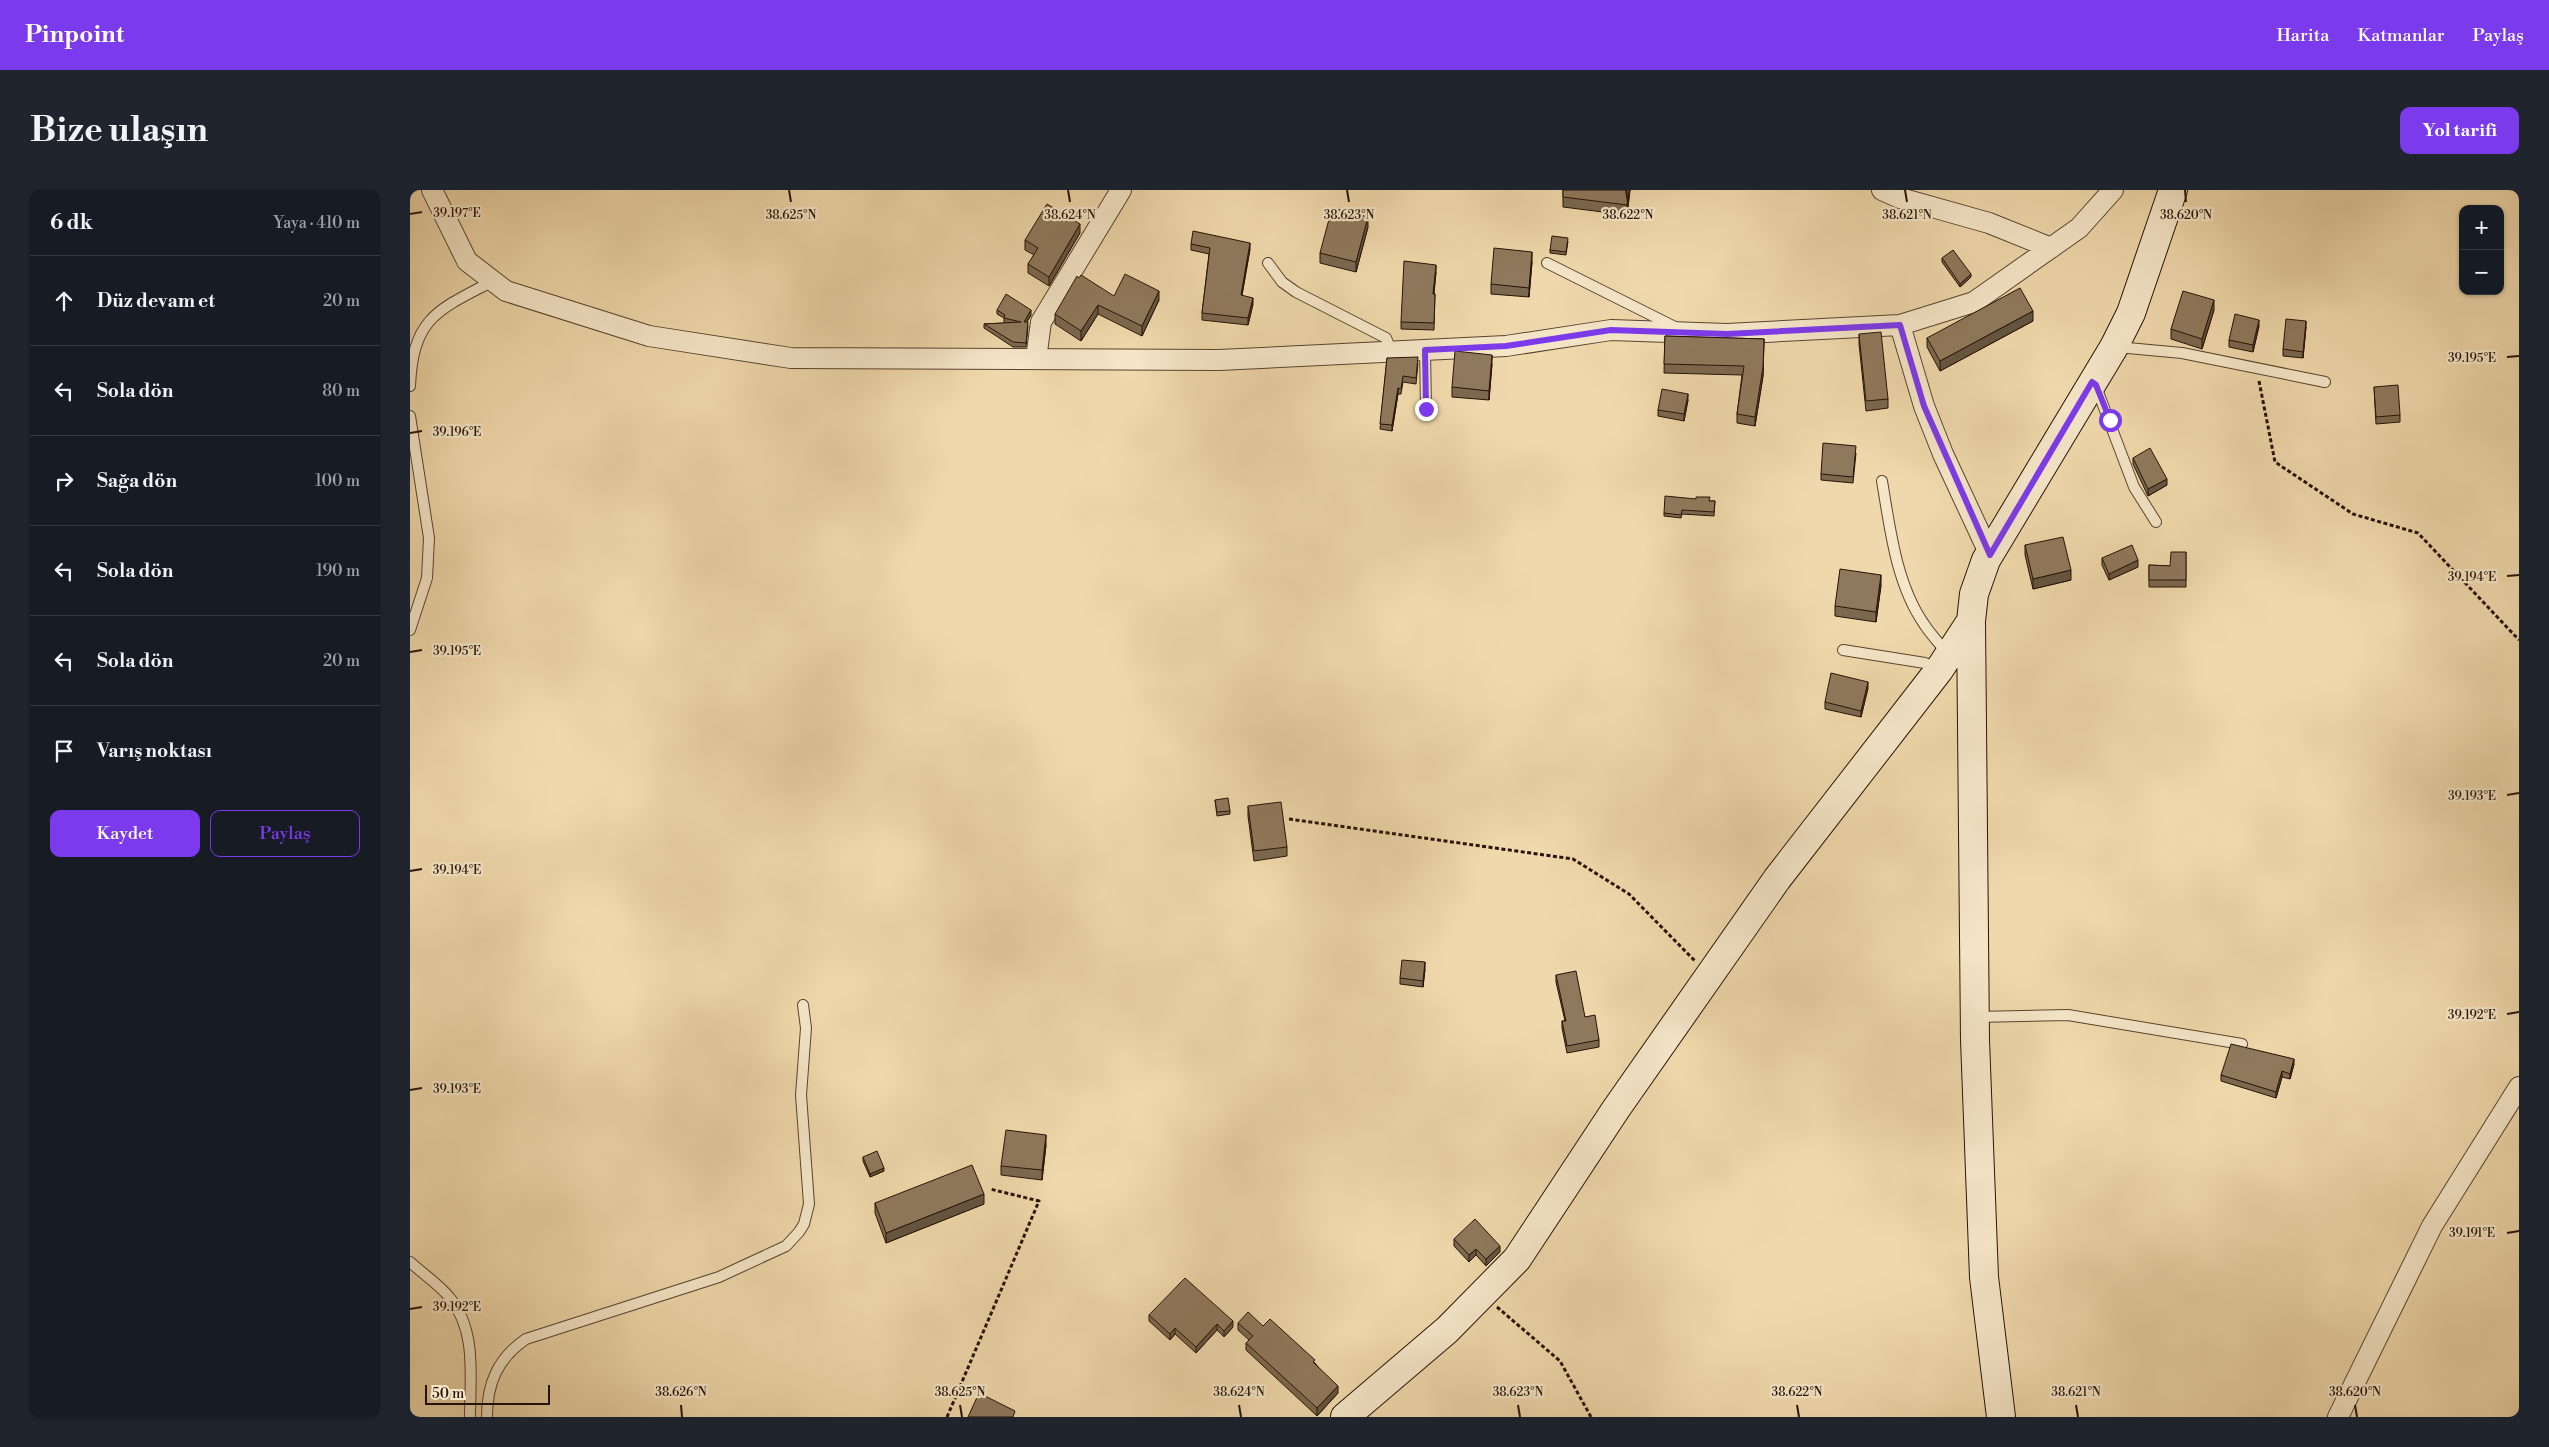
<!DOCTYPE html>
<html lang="tr">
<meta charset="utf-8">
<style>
body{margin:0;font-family:"Libre Bodoni",serif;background:#20242c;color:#f1f3f6}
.controls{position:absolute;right:15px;top:15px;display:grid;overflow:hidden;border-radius:10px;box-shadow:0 1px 4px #0004}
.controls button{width:45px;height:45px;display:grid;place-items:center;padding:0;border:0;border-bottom:1px solid #363941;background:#171b24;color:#f1f3f6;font:25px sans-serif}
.scale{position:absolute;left:15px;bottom:12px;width:125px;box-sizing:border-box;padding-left:5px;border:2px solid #261306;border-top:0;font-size:14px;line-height:18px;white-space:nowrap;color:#261306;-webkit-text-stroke:4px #f5e6c8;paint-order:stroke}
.stop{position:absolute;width:15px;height:15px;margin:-11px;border:4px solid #7c3aed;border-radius:50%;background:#fff}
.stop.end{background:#7c3aed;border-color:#fff;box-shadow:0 1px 5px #0008}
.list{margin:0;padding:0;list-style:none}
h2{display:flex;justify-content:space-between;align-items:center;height:65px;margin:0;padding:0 20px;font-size:21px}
h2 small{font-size:16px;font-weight:400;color:#9ea1a6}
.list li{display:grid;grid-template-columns:32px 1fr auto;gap:15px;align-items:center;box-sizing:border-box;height:90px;padding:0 20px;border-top:1px solid #363941}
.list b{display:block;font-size:19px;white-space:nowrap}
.list em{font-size:16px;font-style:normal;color:#9ea1a6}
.actions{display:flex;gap:10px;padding:15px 20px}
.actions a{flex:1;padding:11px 0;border:1px solid #7c3aed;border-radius:10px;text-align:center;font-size:18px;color:#7c3aed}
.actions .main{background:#7c3aed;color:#fff}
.icon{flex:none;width:28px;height:28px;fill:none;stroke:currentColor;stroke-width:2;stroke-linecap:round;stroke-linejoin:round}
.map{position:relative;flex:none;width:2109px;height:1227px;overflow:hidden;border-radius:10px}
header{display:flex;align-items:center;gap:30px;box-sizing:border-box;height:70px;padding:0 25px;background:#7c3aed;color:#fff}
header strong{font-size:24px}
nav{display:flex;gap:28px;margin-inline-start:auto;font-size:18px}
.intro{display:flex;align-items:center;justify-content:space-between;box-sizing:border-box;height:120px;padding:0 30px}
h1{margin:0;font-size:35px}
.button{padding:12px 22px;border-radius:10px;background:#7c3aed;color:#fff;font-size:18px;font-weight:700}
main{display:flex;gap:30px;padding:0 30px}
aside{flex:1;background:#171b24;border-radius:10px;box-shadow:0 1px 4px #0004}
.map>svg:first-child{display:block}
</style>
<header>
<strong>Pinpoint</strong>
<nav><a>Harita</a><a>Katmanlar</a><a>Paylaş</a></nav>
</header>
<div class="intro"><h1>Bize ulaşın</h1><a class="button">Yol tarifi</a></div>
<main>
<aside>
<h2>6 dk<small>Yaya · 410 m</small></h2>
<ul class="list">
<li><svg class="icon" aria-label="ahead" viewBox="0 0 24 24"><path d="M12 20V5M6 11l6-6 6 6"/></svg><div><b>Düz devam et</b></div><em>20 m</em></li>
<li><svg class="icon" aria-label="left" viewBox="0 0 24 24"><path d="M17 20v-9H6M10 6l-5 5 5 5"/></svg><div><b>Sola dön</b></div><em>80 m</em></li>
<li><svg class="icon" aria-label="right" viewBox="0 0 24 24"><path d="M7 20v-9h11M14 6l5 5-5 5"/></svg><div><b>Sağa dön</b></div><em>100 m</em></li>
<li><svg class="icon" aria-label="left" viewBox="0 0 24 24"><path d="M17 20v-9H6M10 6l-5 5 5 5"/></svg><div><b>Sola dön</b></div><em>190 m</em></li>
<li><svg class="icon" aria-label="left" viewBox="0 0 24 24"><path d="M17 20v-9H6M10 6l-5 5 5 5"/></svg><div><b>Sola dön</b></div><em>20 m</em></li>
<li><svg class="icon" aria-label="arrive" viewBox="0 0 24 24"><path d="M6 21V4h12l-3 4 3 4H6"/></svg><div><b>Varış noktası</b></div></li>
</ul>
<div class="actions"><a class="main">Kaydet</a><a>Paylaş</a></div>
</aside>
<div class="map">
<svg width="2109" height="1227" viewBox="0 0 2109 1227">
<rect width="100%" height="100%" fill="#efd8ab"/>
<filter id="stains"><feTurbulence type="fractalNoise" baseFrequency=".004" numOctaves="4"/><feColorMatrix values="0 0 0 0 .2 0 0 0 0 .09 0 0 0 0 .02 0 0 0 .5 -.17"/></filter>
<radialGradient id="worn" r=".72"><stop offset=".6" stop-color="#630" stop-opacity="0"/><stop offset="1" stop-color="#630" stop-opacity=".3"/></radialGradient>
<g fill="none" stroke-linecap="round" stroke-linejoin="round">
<g stroke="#58442f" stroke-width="12">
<path id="lane" d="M858 73 872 92 886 102 976 148 982 162
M1137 73 1267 138
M1707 157 1772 163 1915 192
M1015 160 1016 219
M1685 194 1724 297 1746 332
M0 196C3 127 28 120 83 91
M0 226 19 348 17 388 0 440
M1472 291C1480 338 1486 394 1514 434 1521 445 1530 454 1538 464
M1433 460 1515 473 1529 480
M1566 827 1658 825 1832 854
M0 1072C13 1084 30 1095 40 1108 67 1141 60 1188 60 1227
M77 1227C77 1193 88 1168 116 1149L309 1087 376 1056 389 1042 394 1034 399 1014 391 905 396 838 393 815"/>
</g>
<g stroke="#58442f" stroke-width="22">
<path id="street" d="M22 0 57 71 96 101 239 146 381 168 809 170 1096 156 1201 140 1317 144 1490 135 1564 112 1669 38 1703 0
M1472 0 1490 8 1579 33 1641 58
M1490 135 1514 216 1533 264 1580 365
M626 169 631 132 711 0
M1928 1227 2022 1036 2109 897"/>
</g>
<g stroke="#261306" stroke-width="30">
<path id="secondary" d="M935 1227 1037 1140 1107 1069 1206 919 1367 689 1529 480 1561 431
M1591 1227 1574 1087 1565 850 1561 431 1564 404 1576 370 1704 157 1721 123 1763 0"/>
</g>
<path stroke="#261306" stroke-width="3" stroke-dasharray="4 2.5" stroke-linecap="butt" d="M1849 191 1865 272 1943 324 2008 343 2109 450
M879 629 1163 669 1219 704 1285 771
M1087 1117 1150 1171 1181 1227
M537 1227 629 1011 580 999"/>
<use href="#lane" stroke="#f5e6c8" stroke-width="10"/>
<use href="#street" stroke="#f5e6c8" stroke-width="20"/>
<use href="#secondary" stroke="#f5e6c8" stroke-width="28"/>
</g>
<path fill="#7b684f" stroke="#261306" d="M1153 0H1220L1217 25 1153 17Z
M958 37 946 82 910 73V63Z
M670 43 639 96 618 83V74L624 65 615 60V50Z
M1158 51 1156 65 1140 63V60Z
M781 54 840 59 832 105 843 114 838 135 792 130V123L799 64 781 60Z
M1532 68 1561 87 1550 97 1532 72Z
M1122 72 1119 107 1081 104V94Z
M1026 82 1024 104H1025L1024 140 991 139V132Z
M704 106 749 110 732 146 688 124 671 151 645 134V124Z
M587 120 621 125 617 132 618 137 616 157H603L574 138V134L595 133 594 132V128L587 124Z
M1804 120 1792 159 1761 149V139Z
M1623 131 1530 181 1517 157V148Z
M1849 136 1843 162 1819 157V150Z
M1896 137 1893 168 1873 166V159Z
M1449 144 1478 209V218L1456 221 1449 154Z
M1255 146 1354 149 1353 186 1345 236 1327 233V224L1332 185 1254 183Z
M977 168 1008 173 1006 194 993 192 991 204H988L982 241 970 239Z
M1082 174 1079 210 1042 207V197Z
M1964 197 1990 225V232L1966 234Z
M1278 210 1274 231 1248 226V220Z
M1446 263 1443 293 1411 290V284Z
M1723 268 1757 295 1738 306 1723 274Z
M1300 311H1305L1304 326 1272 324 1271 328 1254 326V323Z
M1615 355 1661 390 1623 399 1615 365Z
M1776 362V397H1739V375L1760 376Z
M1692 368 1728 377 1699 390 1692 375Z
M1471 395 1466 432 1425 426V416Z
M1458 498 1451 527 1415 519V512Z
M805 610 820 621V624L807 626Z
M838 616 877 657V666L844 671 838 626Z
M1015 779 1013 797 990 794V788Z
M1146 785 1175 827 1189 850V857L1157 863 1152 838V831H1155L1146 792Z
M1884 874 1880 889 1872 887 1866 908 1811 891V885Z
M636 955 632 990 591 985V976Z
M453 967 474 981 460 987 453 971Z
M465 1013 574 1014 476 1053 465 1023Z
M1044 1049 1090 1062 1076 1076 1066 1065 1059 1072 1044 1056Z
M739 1125 823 1137 814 1147 807 1140 786 1163 765 1144 760 1150 739 1131Z
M828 1133 853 1136 905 1173 928 1203 907 1226 836 1160V1153L839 1150 828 1140Z"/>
<path fill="#645540" stroke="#261306" d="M1219 0H1220L1217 25V15Z
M958 27V37L946 82V72Z
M670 34V43L639 96V87Z
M840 53V59L831 111V105Z
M1122 62V72L1119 107V98Z
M1026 75V82L1023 111V104Z
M1561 84V87L1550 97V94Z
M749 101V110L732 146V136Z
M843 108V114L838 135V128Z
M1804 110V120L1792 159V149Z
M688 115V124L671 151V141Z
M621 120V125L614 136V132Z
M1623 121V131L1530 181V171Z
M1849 130V136L1843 162V155Z
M1896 131V137L1893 168V162Z
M1354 149 1353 186 1345 236V227Z
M1082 165V174L1079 210V201Z
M988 198V204L982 241V235Z
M1278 204V210L1274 231V224Z
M1757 289V295L1738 306V299Z
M1728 370V377L1699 390V384Z
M1661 380V390L1623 399V389Z
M1471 385V395L1466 432V422Z
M1458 492V498L1451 527V521Z
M1015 772V779L1013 797V791Z
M1884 869V874L1880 889V884Z
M1872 881V887L1866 908V902Z
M636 945V955L632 990V980Z
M474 978V981L460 987V984Z
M574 1004V1014L476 1053V1043Z
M1090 1056V1062L1076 1076V1069Z
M1066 1059V1065L1059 1072V1065Z
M823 1131V1137L814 1147V1141Z
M807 1134V1140L786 1163V1157Z
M765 1138V1144L760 1150V1144Z
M928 1196V1203L907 1226V1218Z"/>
<path fill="#8f795c" stroke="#261306" d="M1153 0H1219L1217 15 1153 7Z
M637 14 670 34 639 87 618 74 628 58 615 50Z
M922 18 958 27 946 72 910 63Z
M783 41 840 53 831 105 843 108 838 128 792 123 800 58 781 54Z
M1142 46 1158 48 1156 62 1140 60Z
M1084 58 1122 62 1119 98 1081 94Z
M1543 60 1561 84 1550 94 1532 68Z
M994 71 1026 75 1023 104H1025L1024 133 991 132Z
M715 84 749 101 732 136 688 115 671 141 645 124 667 86 669 88 671 85 704 106Z
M1610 98 1623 121 1530 171 1517 148Z
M1773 101 1804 110 1792 149 1761 139Z
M596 104 621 120 614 132H618L616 153 603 152 574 134 611 132 594 128 595 125 587 120Z
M1825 124 1849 130 1843 155 1819 150Z
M1876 129 1896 131 1893 162 1873 159Z
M1471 142 1478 209 1456 211 1449 144Z
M1255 146 1354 149 1353 177 1345 227 1327 224 1334 176 1254 174Z
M1045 161 1082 165 1079 201 1042 197Z
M1008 167 1006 188 993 186 991 199 988 198 982 235 970 234 977 168Z
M1988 195 1990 225 1966 227 1964 197Z
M1252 199 1278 204 1274 224 1248 220Z
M1413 253 1446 256 1443 287 1411 284Z
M1740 258 1757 289 1738 299 1723 268Z
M1255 306 1286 309V307H1300L1299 311H1305L1304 322 1272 320 1271 325 1254 323Z
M1653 347 1661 380 1623 389 1615 355Z
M1722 355 1728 370 1699 384 1692 368Z
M1761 362H1776V390H1739V375L1760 376Z
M1430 379 1471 385 1466 422 1425 416Z
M1421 483 1458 492 1451 521 1415 512Z
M818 608 820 621 807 622 805 610Z
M871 612 877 657 844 661 838 616Z
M992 770 1015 772 1013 791 990 788Z
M1166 781 1175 827 1185 825 1189 850 1157 856 1152 831H1156L1146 785Z
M1821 854 1884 869 1880 884 1872 881 1866 902 1811 885Z
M596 940 636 945 632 980 591 976Z
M467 961 474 978 460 984 453 967Z
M562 975 574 1004 476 1043 465 1013Z
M1065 1029 1090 1056 1076 1069 1066 1059 1059 1065 1044 1049Z
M775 1088 823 1131 814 1141 807 1134 786 1157 765 1138 760 1144 739 1125Z
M838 1122 853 1136 860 1129 905 1170 903 1172 928 1196 907 1218 836 1153 843 1146 828 1133Z
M569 1203 605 1221 603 1227H558Z"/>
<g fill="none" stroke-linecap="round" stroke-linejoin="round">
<path stroke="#7c3aed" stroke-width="6" d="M1016 219 1015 160 1096 156 1201 140 1317 144 1490 135 1514 216 1580 365 1682 192 1686 195 1700 230"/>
</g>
<path fill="none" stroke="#261306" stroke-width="2" d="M379 0 381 12M658 0 660 12M937 0 939 12M1216 0 1218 12M1495 0 1497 12M1775 0 1776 12M0 24 12 22M2097 167 2109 166M0 243 12 241M2097 386 2109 385M0 462 12 460M2097 605 2109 603M0 681 12 679M2097 824 2109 822M0 900 12 898M2097 1043 2109 1041M0 1119 12 1117M271 1215 272 1227M550 1215 552 1227M829 1215 831 1227M1108 1215 1110 1227M1387 1215 1389 1227M1666 1215 1668 1227M1945 1215 1947 1227"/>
<g font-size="12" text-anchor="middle" fill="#261306" stroke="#f5e6c8" stroke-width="4.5" stroke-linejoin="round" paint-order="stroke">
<text x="47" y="27">39.197°E</text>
<text x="381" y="29">38.625°N</text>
<text x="660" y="29">38.624°N</text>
<text x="939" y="29">38.623°N</text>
<text x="1218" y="29">38.622°N</text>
<text x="1497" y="29">38.621°N</text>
<text x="1776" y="29">38.620°N</text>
<text x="2062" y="172">39.195°E</text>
<text x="47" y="246">39.196°E</text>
<text x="2062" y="391">39.194°E</text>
<text x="47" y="465">39.195°E</text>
<text x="2062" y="610">39.193°E</text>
<text x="47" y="684">39.194°E</text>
<text x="2062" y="829">39.192°E</text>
<text x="47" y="903">39.193°E</text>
<text x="2062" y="1047">39.191°E</text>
<text x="47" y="1121">39.192°E</text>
<text x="271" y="1206">38.626°N</text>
<text x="550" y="1206">38.625°N</text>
<text x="829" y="1206">38.624°N</text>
<text x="1108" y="1206">38.623°N</text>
<text x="1387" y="1206">38.622°N</text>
<text x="1666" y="1206">38.621°N</text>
<text x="1945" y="1206">38.620°N</text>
</g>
<rect width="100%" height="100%" filter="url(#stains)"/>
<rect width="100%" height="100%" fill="url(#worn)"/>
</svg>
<div class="controls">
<button>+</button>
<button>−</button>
</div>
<div class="scale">50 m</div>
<div class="stop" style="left:1700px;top:230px"></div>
<div class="stop end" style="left:1016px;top:219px"></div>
</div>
</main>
